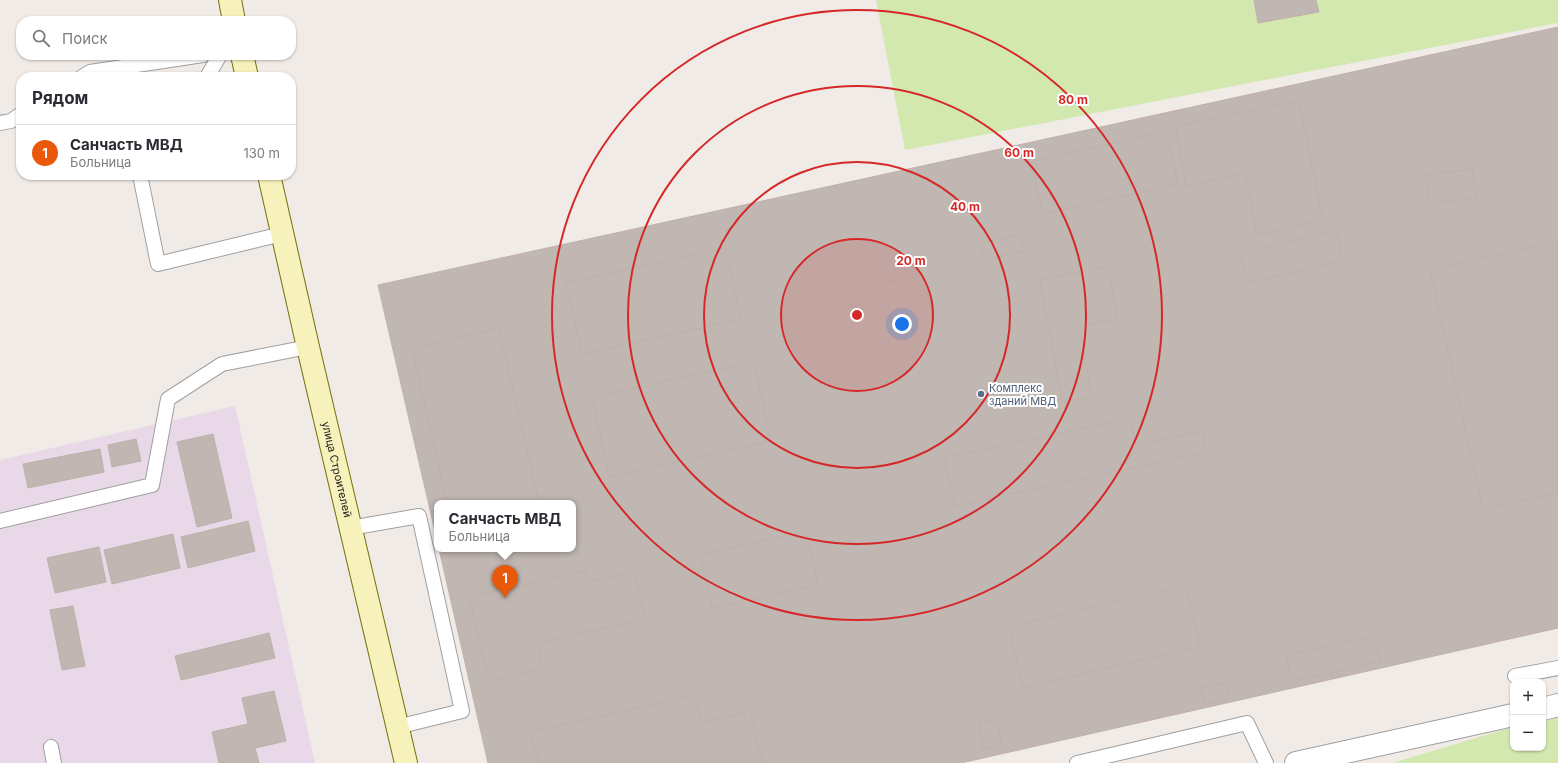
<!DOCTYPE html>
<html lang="ru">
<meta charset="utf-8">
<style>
body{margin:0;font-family:Inter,sans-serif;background:#f7f7f7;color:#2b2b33}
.controls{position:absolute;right:12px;bottom:12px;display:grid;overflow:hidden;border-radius:8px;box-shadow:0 1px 3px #0004}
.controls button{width:36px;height:36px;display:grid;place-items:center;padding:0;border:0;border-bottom:1px solid #e1e1e2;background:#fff;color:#2b2b33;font:20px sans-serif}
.you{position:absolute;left:902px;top:324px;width:14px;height:14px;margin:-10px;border:3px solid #fff;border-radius:50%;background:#1a73e8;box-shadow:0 0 0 6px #1a73e833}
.badge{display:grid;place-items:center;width:26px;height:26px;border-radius:50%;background:#ea580c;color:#fff;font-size:13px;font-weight:700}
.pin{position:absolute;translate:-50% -33px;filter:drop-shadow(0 1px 2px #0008)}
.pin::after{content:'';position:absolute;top:21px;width:14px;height:12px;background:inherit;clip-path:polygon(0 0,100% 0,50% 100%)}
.popup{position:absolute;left:434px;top:500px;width:142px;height:52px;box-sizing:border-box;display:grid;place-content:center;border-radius:8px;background:#fff;filter:drop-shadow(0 1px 3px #0005);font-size:13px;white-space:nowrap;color:#7c7c81}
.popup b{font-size:15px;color:#2b2b33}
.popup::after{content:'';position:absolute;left:50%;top:100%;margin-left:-8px;border:8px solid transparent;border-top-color:#fff}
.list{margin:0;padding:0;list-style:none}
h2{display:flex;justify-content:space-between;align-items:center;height:52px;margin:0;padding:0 16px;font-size:17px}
h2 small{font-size:13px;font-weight:400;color:#7c7c81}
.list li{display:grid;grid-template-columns:26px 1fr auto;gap:12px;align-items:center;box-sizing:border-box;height:56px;padding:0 16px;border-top:1px solid #e1e1e2}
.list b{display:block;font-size:15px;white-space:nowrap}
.list p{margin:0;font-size:13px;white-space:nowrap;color:#7c7c81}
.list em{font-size:13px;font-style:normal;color:#7c7c81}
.icon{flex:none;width:22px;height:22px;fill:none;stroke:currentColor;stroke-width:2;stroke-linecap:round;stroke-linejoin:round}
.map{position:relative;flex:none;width:1558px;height:763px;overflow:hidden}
.search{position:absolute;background:#fff;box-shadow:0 1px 3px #0004;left:16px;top:16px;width:280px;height:44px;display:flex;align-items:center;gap:10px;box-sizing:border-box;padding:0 14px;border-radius:16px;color:#7c7c81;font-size:15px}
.panel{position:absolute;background:#fff;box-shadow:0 1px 3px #0004;left:16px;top:72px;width:280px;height:108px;border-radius:16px}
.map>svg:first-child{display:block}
</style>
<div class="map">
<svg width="1558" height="763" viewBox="0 0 1558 763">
<rect width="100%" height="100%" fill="#f0ebe6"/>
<path fill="#e8d8e8" d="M235 406 315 763H0V460Z"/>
<path fill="#d2e8ae" d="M876 0H1558V23L905 150Z
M1558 718V763H1392L1513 727V748H1543V721Z"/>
<path fill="#c0b6b2" stroke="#c1b0a9" d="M1254 0H1316L1319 12 1258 23Z
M1558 27V628L961 763H488L439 549H573V503H437V540L378 285Z
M1299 101 1323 220 1257 235 1245 173 1186 186 1176 126Z
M1166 131 1178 184 1043 214 1031 162Z
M1472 169 1476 198 1429 204 1426 175Z
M1336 231 1343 261 1247 283 1240 253Z
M1022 234 1025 251 984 260 980 244Z
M1558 241V493L1483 509 1430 270Z
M725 248 741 319 582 354 566 283Z
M1108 267 1117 319 1079 326 1092 397 1062 402 1040 279Z
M855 269 928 293 917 326 844 303Z
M499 328 539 503H447L412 348Z
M754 362 771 441 609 477 592 397Z
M1130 418 1136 445 1202 431 1206 452 955 506 944 458Z
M213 434 232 518 197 527 177 442Z
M136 439 141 461 112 467 108 445Z
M100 449 104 472 28 488 23 464Z
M248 521 255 551 188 568 181 537Z
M806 531 818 585 712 608 700 555Z
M173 534 180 568 112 584 104 550Z
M99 547 106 582 55 593 47 558Z
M585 571 588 582 635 572 645 619 537 643 543 668 489 681 469 597Z
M1186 585 1200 646 1023 688 1009 627Z
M73 606 85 666 62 670 50 610Z
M269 633 275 658 181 680 175 656Z
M1374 636 1380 662 1291 681 1286 655Z
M1226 683 1230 698 1204 704 1201 688Z
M274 691 286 741 255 748 259 763H219L212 732 248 724 242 698Z
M695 695 701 723 750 711 762 763H692L691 759 671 763H538L531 732Z
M998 720 1002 746 983 749 979 723Z"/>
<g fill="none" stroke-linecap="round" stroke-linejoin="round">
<g stroke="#a0a0a0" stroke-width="16">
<path id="lane" d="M82 77 90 72 203 55
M207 77 220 55
M0 123 11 121 21 114
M140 175 158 264 282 234
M0 521 152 485 168 399 222 364 308 347
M350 528 419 516 462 711 397 727
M1515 676 1558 668
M51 747 54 763
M1077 763 1247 723 1266 763"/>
</g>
<g stroke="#a0a0a0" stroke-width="24">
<path id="street" d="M1543 709 1558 705
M1296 763 1513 715"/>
</g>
<g stroke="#737009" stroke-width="24">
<g id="secondary">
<path d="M230 0 234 21"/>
<path d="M242 55 247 77"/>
<path id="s1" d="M269 175 308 347 406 763"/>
</g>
</g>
<use href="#lane" stroke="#fff" stroke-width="14"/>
<use href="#street" stroke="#fff" stroke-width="22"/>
<use href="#secondary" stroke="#f7f2bc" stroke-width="22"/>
</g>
<circle cx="857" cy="315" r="76" fill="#d62828" fill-opacity=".12"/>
<g fill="none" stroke="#d62828" stroke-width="2">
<circle cx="857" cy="315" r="76"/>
<circle cx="857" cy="315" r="153"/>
<circle cx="857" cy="315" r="229"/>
<circle cx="857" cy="315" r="305"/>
</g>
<circle fill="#5c6f8a" stroke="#fff" stroke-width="1.5" cx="981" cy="394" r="4"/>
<g text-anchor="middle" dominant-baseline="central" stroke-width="4" stroke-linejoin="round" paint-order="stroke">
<g font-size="11" fill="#4e5e75" stroke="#fff" text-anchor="start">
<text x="989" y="388">Комплекс<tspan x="989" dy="13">зданий МВД</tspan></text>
</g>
<g font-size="11" fill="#1f1f1f" stroke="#fff">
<text stroke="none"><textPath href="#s1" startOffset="302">улица Строителей</textPath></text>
</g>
</g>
<circle cx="857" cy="315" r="6" fill="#d62828" stroke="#fff" stroke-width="2"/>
<g font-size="12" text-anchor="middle" font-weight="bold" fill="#d62828" stroke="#fff" stroke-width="4" stroke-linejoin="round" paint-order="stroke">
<text x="1073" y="104">80 m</text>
<text x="1019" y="157">60 m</text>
<text x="965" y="211">40 m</text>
<text x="911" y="265">20 m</text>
</g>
</svg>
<div class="controls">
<button>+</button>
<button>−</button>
</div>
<div class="you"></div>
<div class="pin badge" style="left:505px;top:598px">1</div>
<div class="popup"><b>Санчасть МВД</b>Больница</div>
<div class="search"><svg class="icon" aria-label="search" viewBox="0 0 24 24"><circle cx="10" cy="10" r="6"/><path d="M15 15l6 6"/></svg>Поиск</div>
<section class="panel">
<h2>Рядом<small></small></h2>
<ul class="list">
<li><span class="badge">1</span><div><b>Санчасть МВД</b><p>Больница</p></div><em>130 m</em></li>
</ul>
</section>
</div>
